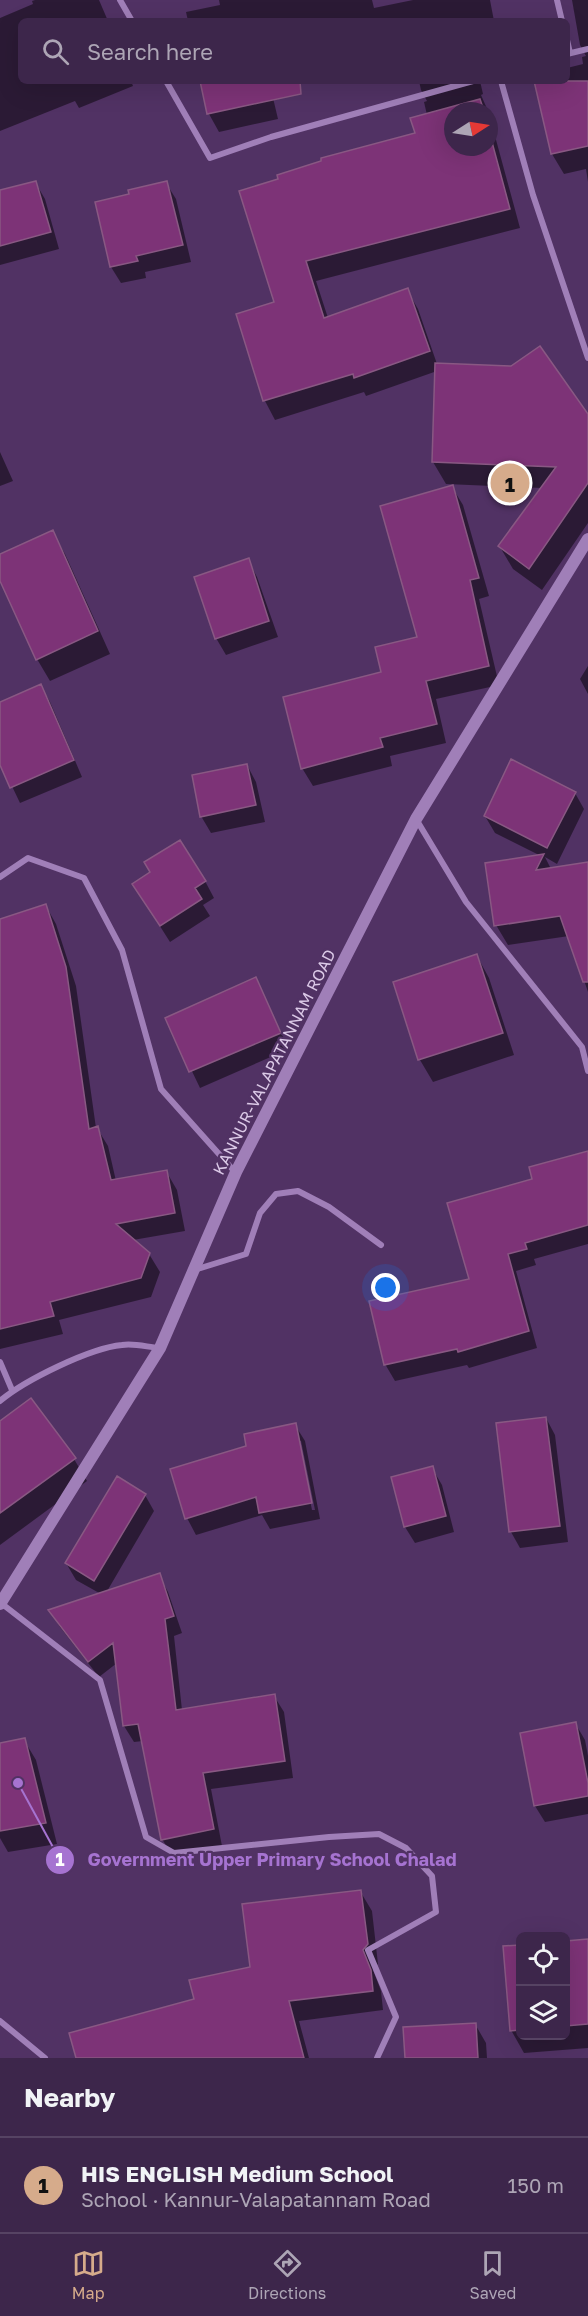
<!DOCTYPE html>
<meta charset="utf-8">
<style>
body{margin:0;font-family:"Golos Text",sans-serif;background:#483255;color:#f1f3f6}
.controls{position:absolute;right:18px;bottom:18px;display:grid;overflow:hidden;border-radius:9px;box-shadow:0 6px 24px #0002}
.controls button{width:54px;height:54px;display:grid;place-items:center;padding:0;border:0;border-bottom:2px solid #564363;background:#3d264b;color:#f1f3f6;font:30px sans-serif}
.compass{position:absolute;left:444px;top:102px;width:54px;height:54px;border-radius:50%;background:#3d264b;box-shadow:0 6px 24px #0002;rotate:78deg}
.you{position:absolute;left:386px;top:1288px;width:21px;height:21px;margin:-15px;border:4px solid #fff;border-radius:50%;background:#1a73e8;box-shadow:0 0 0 9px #1a73e833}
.badge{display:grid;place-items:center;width:39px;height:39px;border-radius:50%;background:#d6ab8b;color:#111;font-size:20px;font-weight:700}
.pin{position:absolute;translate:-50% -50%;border:3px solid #fff;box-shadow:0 2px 6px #0006}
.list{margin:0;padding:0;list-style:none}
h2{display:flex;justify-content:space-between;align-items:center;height:78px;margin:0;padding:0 24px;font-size:26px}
h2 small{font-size:20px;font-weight:400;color:#ada5b5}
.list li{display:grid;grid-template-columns:39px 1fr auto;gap:18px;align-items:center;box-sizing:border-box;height:96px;padding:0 24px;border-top:2px solid #564363}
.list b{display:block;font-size:22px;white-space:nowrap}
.list p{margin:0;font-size:20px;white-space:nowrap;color:#ada5b5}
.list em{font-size:20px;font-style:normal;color:#ada5b5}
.icon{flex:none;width:33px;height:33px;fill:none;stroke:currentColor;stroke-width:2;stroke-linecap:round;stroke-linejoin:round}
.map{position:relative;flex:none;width:588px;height:2058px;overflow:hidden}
.search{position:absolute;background:#3d264b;box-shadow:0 6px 24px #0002;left:18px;right:18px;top:18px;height:66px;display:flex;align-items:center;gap:15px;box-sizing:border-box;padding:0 21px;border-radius:9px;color:#ada5b5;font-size:22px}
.sheet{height:174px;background:#3d264b}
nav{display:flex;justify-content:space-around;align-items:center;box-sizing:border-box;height:84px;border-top:2px solid #564363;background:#3d264b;font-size:16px;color:#ada5b5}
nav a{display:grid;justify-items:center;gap:3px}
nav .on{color:#d6ab8b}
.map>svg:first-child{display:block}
</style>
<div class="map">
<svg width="588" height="2058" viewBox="0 0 588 2058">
<rect width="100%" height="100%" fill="#513264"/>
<path fill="#0007" fill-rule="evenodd" d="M35 0H99L108 21H21V81H131L133 86 79 108 75 101 0 131V18L33 4 32 1Z
M219 0H372L374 8 413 0H490L494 21H188L186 12 220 5Z
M572 0H588V182L586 169 564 174 552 154 536 81H567V68L583 64 582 57 586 56 580 45Z
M201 81H269L278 119 219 132 209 114Z
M419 81H480L483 94 481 95 488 111H453V147H489V114L520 228 316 281 328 318 407 290 418 309 437 364 588 415V523L542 590 513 569 500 547 542 488 446 484 433 462 437 371 366 396 364 392 275 420 265 401 238 315 276 303 241 192 416 134 427 115 424 102 427 101 421 90Z
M35 182 45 199 59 249 0 265V192Z
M166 183 176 199 191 262 145 272 146 278 121 283 111 267 96 203 131 195Z
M0 452 13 481 0 486Z
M452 487 463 505 489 596 479 599 499 685 436 699 446 743 390 756 392 766 313 786 302 768 383 674 419 638Z
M52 532 65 554 110 654 50 681 37 659 0 577V556Z
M248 560 257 577 278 637 226 655 216 638Z
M588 666V694L580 679Z
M41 686 50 702 82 777 20 803 0 761V704Z
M247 765 256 782 265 822 211 833 201 816Z
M575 793 584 809 557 864 545 857 551 869 588 864V992L569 936 508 945 496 925 541 856 495 833 485 816Z
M205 881 214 898 203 905 210 916 170 942 144 901Z
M46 906 56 924 76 986 96 1128H97L108 1146 116 1181 166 1171 177 1190 185 1231 133 1240 149 1254 160 1272 151 1297 59 1320 63 1334 0 1349V974Z
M477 956 489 978 514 1055 433 1082 420 1060 395 983Z
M256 979 289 1049 200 1088 167 1019Z
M588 1187V1244L534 1259 536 1265 516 1271 537 1348 469 1368 467 1365 395 1381 385 1364 471 1280Z
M546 1418 555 1435 568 1542 520 1548 511 1532Z
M0 1422 74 1459 87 1481 0 1545Z
M295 1425 305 1441 320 1519 270 1529 262 1515 196 1535 187 1518 248 1447ZM298 1441H301L315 1510H312Z
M432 1468 442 1485 454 1532 415 1543 405 1527Z
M145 1495 154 1511 106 1593 159 1575 168 1592 182 1633 174 1636 182 1710 274 1696 284 1712 293 1778 211 1789 222 1846 172 1855 162 1839 143 1741 134 1742 124 1726 117 1663 99 1677 60 1627 50 1611 101 1594 76 1580 66 1563Z
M575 1723 585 1740 588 1756V1814L545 1822 535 1806 521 1734Z
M24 1740 36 1760 57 1844 8 1852 0 1838V1745Z
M360 1891 372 1911 378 1964 373 1970 381 1991 383 2010 299 2021 309 2058H78L195 2000 252 1968Z
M588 1941V2048L524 2053 511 2030 504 1947 520 1946V2036H566V1942Z
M475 2024 486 2043 487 2058H406Z"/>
<path fill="#7d3377" stroke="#895883" stroke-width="1.5" d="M200 81H300L301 94 207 114Z
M534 81H588V146L551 154Z
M480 99 484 111H453V147H489V131L510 209 306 261 324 318 408 288 430 351 354 378 353 374 263 401 236 314 274 302 239 191 278 179 277 175 321 161V158L415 133 410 118Z
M36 181 51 232 0 246V190Z
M167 181 183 245 136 256 138 261 110 267 95 202 129 194 128 190Z
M540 346 588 414V483L529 569 498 546 556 467 432 462 435 363 511 366Z
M453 485 479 578 470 580 489 666 426 681 437 724 380 738 383 747 301 769 283 697 381 672 375 647 417 637 380 506Z
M53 530 98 631 36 660 0 581V554Z
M249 558 269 621 215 639 194 577Z
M41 684 74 760 10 788 0 765V702Z
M511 759 576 792 547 848 484 816Z
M247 764 256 805 200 817 192 775Z
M180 840 206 881 195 888 202 899 160 926 132 884 150 872 144 862Z
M544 854 536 870 588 862V982H583L560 916 494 926 485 863Z
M46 904 66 967 89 1129 98 1126 111 1180 167 1170 175 1213 116 1224 150 1253 141 1278 50 1302 54 1316 0 1329V919Z
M477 954 503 1033 418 1060 393 982Z
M256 977 281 1033 189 1072 165 1018Z
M588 1151V1225L525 1243 527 1249 508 1254 529 1331 458 1352 457 1349 384 1365 369 1301 469 1279 447 1203 532 1179 529 1167Z
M31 1398 76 1458 0 1513V1421Z
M546 1417 560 1526 509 1532 496 1423Z
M296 1423 312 1503 259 1513 256 1497 185 1519 170 1469 246 1446 244 1434Z
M433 1466 446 1516 404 1527 391 1477Z
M117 1476 146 1494 94 1581 65 1563Z
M160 1573 174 1616 165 1619 176 1710 275 1694 285 1761 203 1773 214 1829 161 1840 138 1724 123 1726 113 1643 88 1662 48 1610Z
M576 1722 588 1783V1796L534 1806 520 1733Z
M25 1738 46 1823 0 1831V1743Z
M361 1890 368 1944 363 1950 371 1970 373 1991 289 2001 304 2058H76L69 2033 194 1999 189 1980 250 1967 242 1904Z
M588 1939V2024L566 2026V1941Z
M520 1945V2030L510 2031 503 1946Z
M476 2023 478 2058H405L403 2027Z"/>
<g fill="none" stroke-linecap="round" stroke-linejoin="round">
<path stroke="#a07fb8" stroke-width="6" d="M120 0 132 21
M557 0 562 21
M567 40 570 53
M567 54 588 49
M166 81 210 158 271 137 473 81
M501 81 533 195 588 358
M416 819 466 902 582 1047 588 1071
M0 877 28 858 84 878 122 950 161 1089 235 1172
M194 1270 246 1254 260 1213 276 1194 298 1191 329 1207 381 1245
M0 1362 12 1390
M0 1401C25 1380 90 1348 122 1345 134 1343 147 1347 159 1348
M1 1603 100 1680 146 1837 174 1853 329 1837 379 1834 406 1848 432 1876 436 1912 368 1950 396 2017 377 2058
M0 2021 45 2058"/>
<path stroke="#a07fb8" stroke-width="12" d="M0 1604 160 1348 236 1172 416 819 588 539"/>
</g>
<g text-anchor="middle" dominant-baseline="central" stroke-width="4.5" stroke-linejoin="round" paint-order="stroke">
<g font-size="16" fill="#dbc9e7" stroke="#513264">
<text transform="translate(274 1062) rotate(-63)">KANNUR-VALAPATANNAM ROAD</text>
</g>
</g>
<path fill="none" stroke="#a673d1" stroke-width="2" d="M18 1783L60 1860"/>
<g fill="#a673d1" stroke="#513264" stroke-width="2">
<circle cx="18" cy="1783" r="6"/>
<circle cx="60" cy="1860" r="15"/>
</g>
<g font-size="18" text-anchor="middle" font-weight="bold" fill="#fff">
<text x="60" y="1866">1</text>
</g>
<g font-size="18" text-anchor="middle" font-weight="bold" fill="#a673d1" stroke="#513264" stroke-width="4.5" stroke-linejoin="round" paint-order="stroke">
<text x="272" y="1866">Government Upper Primary School Chalad</text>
</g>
</svg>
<div class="controls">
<button><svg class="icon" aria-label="locate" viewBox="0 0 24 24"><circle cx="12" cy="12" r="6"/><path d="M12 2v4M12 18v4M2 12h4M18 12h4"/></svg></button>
<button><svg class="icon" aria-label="layers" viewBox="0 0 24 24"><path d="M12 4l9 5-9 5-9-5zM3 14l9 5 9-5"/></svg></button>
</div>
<svg class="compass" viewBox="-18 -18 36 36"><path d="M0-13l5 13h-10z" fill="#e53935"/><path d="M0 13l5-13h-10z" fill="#ada5b5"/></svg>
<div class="you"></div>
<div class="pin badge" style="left:510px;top:483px">1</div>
<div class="search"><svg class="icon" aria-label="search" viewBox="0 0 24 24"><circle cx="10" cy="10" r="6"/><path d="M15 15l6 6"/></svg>Search here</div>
</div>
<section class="sheet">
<h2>Nearby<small></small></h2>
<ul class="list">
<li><span class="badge">1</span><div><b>HIS ENGLISH Medium School</b><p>School · Kannur-Valapatannam Road</p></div><em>150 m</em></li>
</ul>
</section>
<nav>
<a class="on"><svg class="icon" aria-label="map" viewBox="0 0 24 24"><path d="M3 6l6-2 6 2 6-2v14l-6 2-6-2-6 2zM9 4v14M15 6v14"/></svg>Map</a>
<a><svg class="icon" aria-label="directions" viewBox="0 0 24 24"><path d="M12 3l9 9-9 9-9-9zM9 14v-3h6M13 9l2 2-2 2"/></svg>Directions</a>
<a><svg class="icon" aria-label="saved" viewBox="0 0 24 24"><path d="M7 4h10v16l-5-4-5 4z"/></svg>Saved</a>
</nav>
